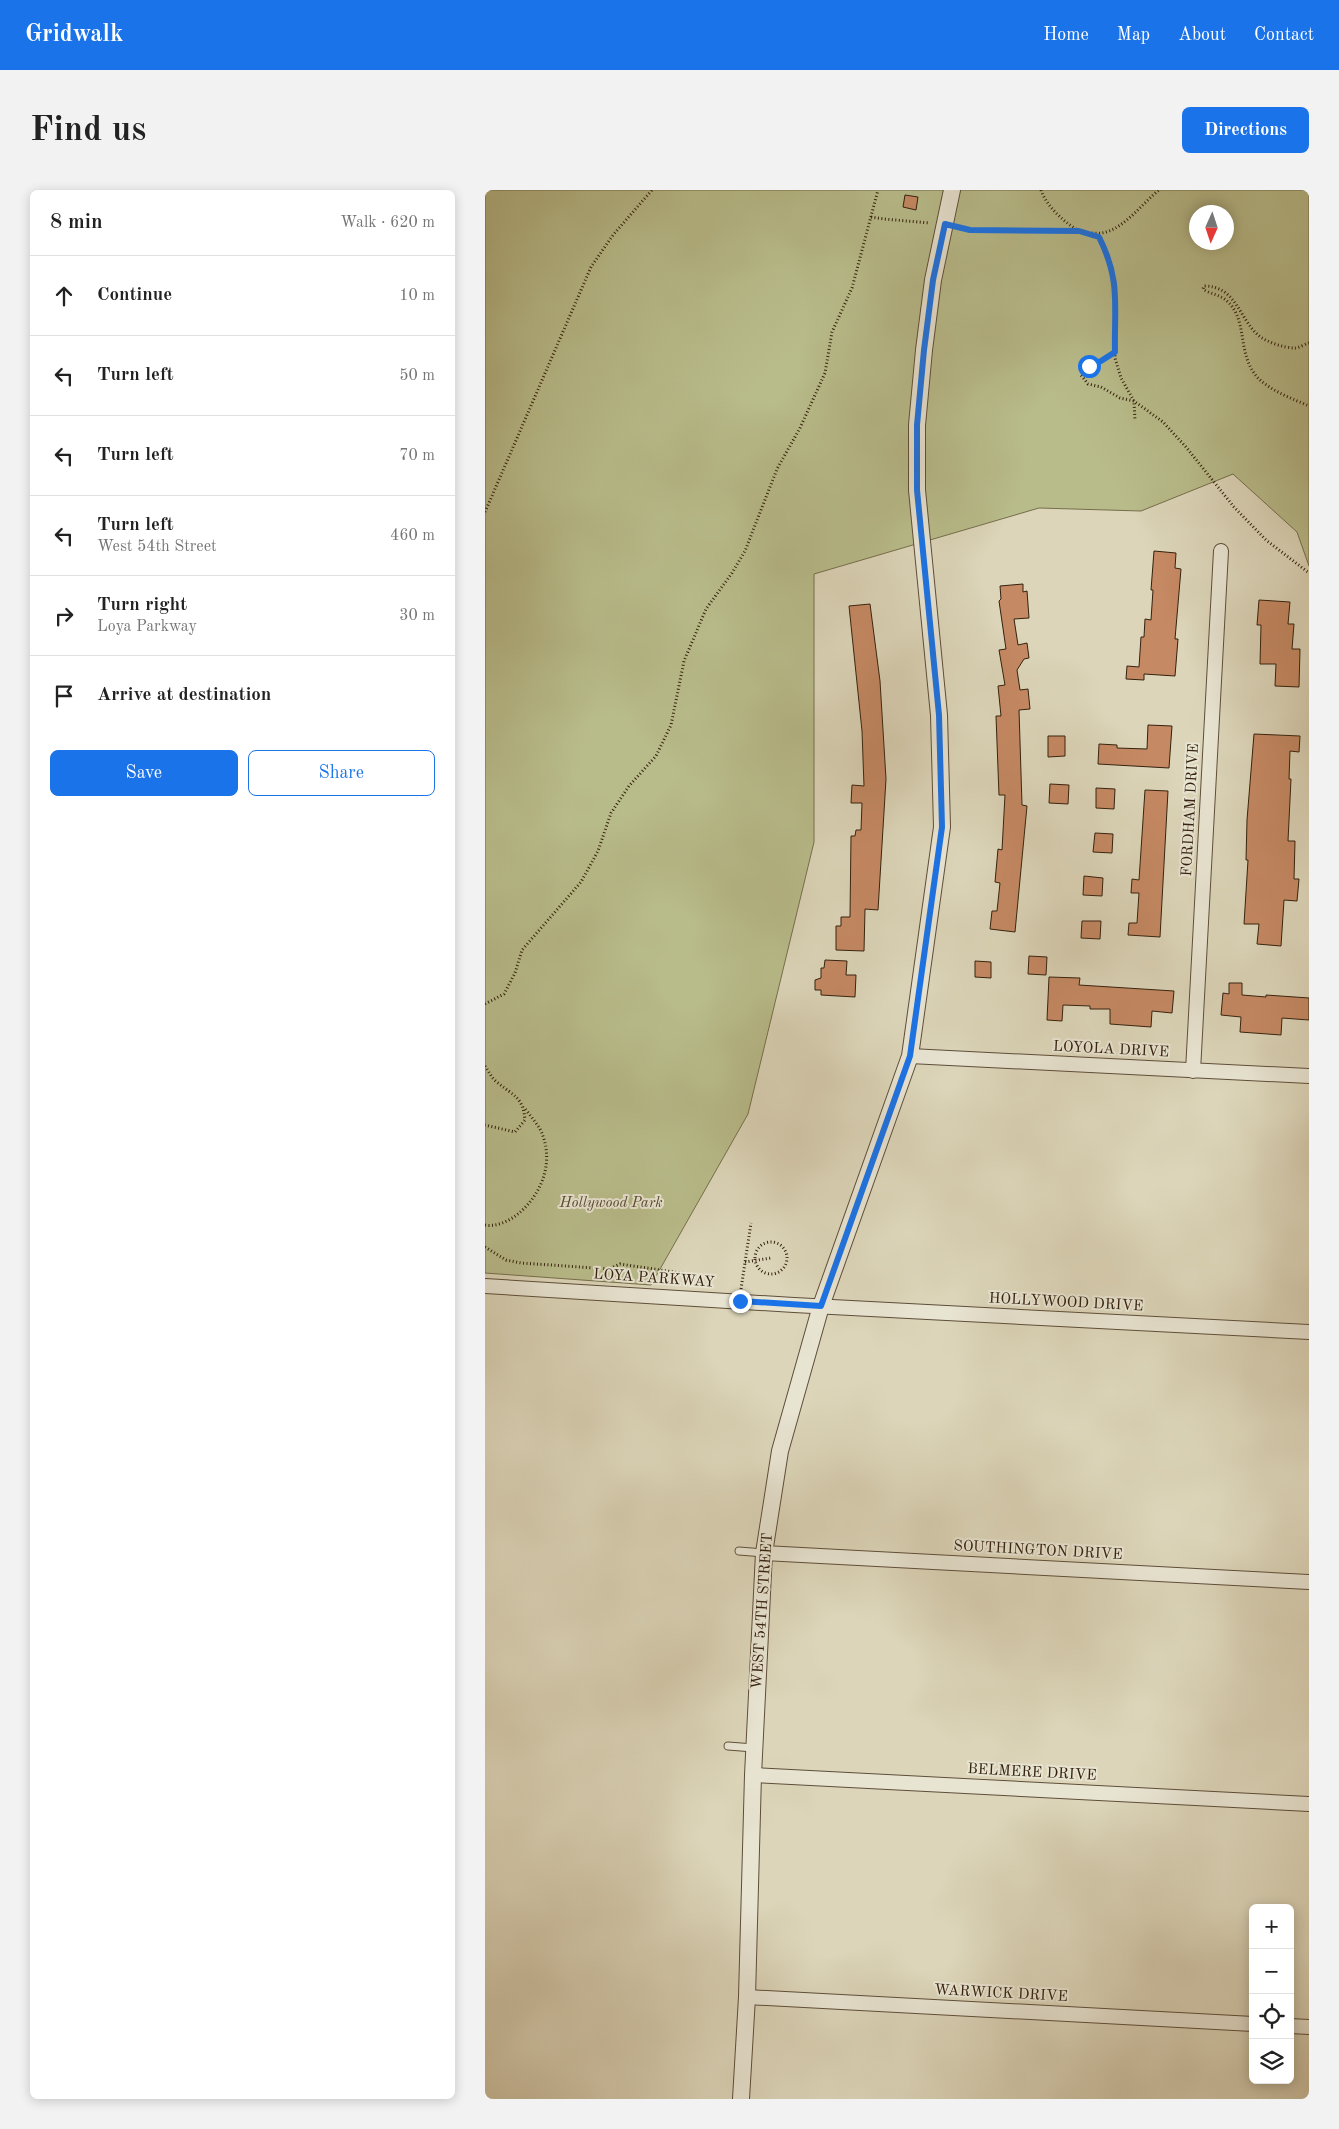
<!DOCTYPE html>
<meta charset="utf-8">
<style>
body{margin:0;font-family:"Old Standard TT",serif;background:#f2f2f2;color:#222}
.controls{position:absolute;right:15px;bottom:15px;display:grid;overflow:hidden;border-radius:8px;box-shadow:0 2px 12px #0003}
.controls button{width:45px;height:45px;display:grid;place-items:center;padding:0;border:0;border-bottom:1px solid #e0e0e0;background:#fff;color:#222;font:25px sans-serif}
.compass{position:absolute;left:704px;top:15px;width:45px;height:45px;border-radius:50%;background:#fff;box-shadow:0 2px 12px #0003;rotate:183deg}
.stop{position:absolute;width:15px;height:15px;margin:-11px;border:4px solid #1a73e8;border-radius:50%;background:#fff}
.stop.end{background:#1a73e8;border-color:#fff;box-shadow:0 1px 5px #0008}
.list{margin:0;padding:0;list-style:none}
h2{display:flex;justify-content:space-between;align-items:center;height:65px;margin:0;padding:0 20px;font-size:21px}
h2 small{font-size:16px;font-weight:400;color:#767676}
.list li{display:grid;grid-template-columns:32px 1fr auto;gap:15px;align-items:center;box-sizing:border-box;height:80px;padding:0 20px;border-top:1px solid #e0e0e0}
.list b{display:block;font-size:19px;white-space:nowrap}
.list p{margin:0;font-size:16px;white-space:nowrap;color:#767676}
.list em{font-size:16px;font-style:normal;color:#767676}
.actions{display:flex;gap:10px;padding:15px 20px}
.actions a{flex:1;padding:11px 0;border:1px solid #1a73e8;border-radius:8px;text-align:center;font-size:18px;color:#1a73e8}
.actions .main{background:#1a73e8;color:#fff}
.icon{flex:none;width:28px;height:28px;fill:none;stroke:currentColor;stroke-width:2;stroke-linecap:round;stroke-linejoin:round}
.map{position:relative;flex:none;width:824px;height:1909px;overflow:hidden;border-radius:8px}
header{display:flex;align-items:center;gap:30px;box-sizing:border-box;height:70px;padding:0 25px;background:#1a73e8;color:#fff}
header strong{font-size:24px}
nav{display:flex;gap:28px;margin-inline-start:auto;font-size:18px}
.intro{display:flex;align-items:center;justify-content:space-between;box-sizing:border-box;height:120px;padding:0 30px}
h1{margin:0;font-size:35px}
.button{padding:12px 22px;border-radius:8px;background:#1a73e8;color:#fff;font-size:18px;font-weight:700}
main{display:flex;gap:30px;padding:0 30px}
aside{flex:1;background:#fff;border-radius:8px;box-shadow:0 2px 12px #0003}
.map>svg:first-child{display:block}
</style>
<header>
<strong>Gridwalk</strong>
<nav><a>Home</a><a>Map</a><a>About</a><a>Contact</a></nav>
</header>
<div class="intro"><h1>Find us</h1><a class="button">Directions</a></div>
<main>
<aside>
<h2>8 min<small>Walk · 620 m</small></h2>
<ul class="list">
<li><svg class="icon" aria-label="ahead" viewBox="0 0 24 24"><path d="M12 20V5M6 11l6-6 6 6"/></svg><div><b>Continue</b></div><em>10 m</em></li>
<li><svg class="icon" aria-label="left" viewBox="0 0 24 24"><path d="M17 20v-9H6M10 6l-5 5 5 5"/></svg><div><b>Turn left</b></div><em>50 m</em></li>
<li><svg class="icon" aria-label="left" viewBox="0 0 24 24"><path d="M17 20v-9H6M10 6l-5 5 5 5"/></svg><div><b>Turn left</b></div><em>70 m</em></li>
<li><svg class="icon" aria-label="left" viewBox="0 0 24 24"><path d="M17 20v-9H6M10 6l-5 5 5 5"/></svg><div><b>Turn left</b><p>West 54th Street</p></div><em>460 m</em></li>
<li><svg class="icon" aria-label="right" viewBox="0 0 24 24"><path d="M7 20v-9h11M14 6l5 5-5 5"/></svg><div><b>Turn right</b><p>Loya Parkway</p></div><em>30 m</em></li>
<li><svg class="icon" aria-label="arrive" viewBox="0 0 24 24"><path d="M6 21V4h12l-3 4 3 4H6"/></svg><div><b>Arrive at destination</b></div></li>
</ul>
<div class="actions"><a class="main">Save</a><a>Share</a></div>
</aside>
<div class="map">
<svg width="824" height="1909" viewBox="0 0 824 1909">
<rect width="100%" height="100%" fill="#dcd5b9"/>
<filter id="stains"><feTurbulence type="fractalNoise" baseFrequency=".004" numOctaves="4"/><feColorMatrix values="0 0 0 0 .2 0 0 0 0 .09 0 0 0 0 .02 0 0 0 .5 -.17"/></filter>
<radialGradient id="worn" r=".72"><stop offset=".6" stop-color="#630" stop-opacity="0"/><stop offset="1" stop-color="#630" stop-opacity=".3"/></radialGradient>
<path fill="#b8bb8a" stroke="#766e4c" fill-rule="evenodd" d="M0 0H824V376L812 342 748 284 656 321 554 318 329 384V652L263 924 166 1095 0 1083ZM712 22H742V52H712Z"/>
<path fill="#c58963" stroke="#34210e" d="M420 5 433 7 431 20 418 17Z
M669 361 691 363 690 378 696 379 690 449H693L690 486 659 484V490L641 489 642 476 654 477 656 447H659L660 429 666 430 668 400H666Z
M538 394V402L542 401 544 428 529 429 533 455 542 453 544 468 539 469 532 480 535 500 543 499 545 519 534 520 537 615 542 616 530 742 505 739 507 721H512L515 693 510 692 513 659 517 660 520 605H514L511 526H516L513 496 520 495 514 460 521 459 514 411 516 409 515 396Z
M774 410 805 412 803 434H809L807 459H815L814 497 790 496 791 474H775L776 435H772Z
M385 414 395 491 401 589 393 720 380 719 379 761 351 760V736H356V727H365L366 646H370L371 640H376L377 613H366L367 595 379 596 377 541 364 416Z
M663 535 687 536 684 578 613 574 614 554 632 555V558L662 559Z
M769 544 815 546 814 562 805 561 804 589H806L803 651H810L809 689H814L812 711 799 710 796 756 772 754 774 734H759L763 670H761L762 630Z
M563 546H580V566L563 567Z
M565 594 584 595 583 614 564 613Z
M611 598 630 599 629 619 611 618Z
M660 600 683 601 675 747 643 745 644 733H652L654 703H646L647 689 654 690Z
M610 643 628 644 627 663 608 662Z
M599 686 618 688 617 706 598 705Z
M597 731H616L615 749 596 748Z
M544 766 562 767 561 785 543 784Z
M340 770 362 771 361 785H371L370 807 336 805V800H330V790L336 788V778H339Z
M490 771 506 772V788L490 787Z
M564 787 595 788 594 795 689 801 687 823 667 821 666 837 625 834V819H605V816L578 815 577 831 562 830Z
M744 793H757V805L781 807V805L824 808V830L797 828 796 845 755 842 756 827 736 825 738 803 744 804Z"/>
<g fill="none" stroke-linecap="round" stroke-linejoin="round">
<g stroke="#5e4e39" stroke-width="9">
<path id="service" d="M254 1361 279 1363
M243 1556 269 1558"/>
</g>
<g stroke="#5e4e39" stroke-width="16">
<path id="minor" d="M425 866 824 886
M708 881 736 361
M0 1096 309 1115 824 1142
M279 1363 824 1392
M268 1585 824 1614
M262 1807 768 1834
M805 1836 824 1837"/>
</g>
<g stroke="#5e4e39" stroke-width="18">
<path id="tertiary" d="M256 1909 262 1807 268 1585 279 1363 295 1261 336 1116 425 866 457 637 454 525 432 300V235L439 160 448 90 467 0"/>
</g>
<path stroke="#34210e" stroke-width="3" stroke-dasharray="1 2.5" stroke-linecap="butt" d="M556 0C562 17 579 32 594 41
M386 27 399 29 445 33
M474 37 485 40 594 41 614 47 624 67 630 93V168L636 188 649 211 650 230
M607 43C634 47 655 15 674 0
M824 153C820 154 814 158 810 158 799 158 781 152 773 145 754 128 751 96 719 96L718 99C725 104 736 105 742 111 764 131 751 164 773 188 786 201 808 209 824 216
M630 161C618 170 606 175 596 185L603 194 616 197 635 208 649 211 678 232 701 257 749 317 781 350 824 383
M0 322 106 77 128 45 167 0
M0 814 19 804 30 783 37 760 96 692 113 661 126 623 144 596 171 566 186 535 199 471 221 419 247 383 260 361 292 279 315 238 340 183 347 142 367 98 393 0
M0 876C4 882 7 889 13 893 29 906 38 907 40 930L30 942 0 935
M0 1035C10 1037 21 1032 29 1027 54 1009 69 977 58 946 55 936 45 926 39 917
M270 1068a16 16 0 1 1 32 0a16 16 0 1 1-32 0Z
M0 1057 21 1070 36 1073 124 1079 135 1074 202 1084 201 1095
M260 1072 286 1068
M256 1099 266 1033"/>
<use href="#service" stroke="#e8e4d2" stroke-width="7"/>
<use href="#minor" stroke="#e8e4d2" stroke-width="14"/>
<use href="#tertiary" stroke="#e8e4d2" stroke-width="16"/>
</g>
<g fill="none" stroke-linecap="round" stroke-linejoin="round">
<path stroke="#1a73e8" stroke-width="6" d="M255 1111 336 1116 425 866 457 637 454 525 432 300V235L439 160 448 90 460 34 485 40 594 41 614 47C636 91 629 115 630 162L616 171 604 176"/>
</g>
<g text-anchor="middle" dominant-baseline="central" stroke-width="4" stroke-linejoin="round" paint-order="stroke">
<g font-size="15" fill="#34210e" stroke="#e8e4d2">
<text transform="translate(706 620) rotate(-87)">FORDHAM DRIVE</text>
<text transform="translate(626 860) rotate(3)">LOYOLA DRIVE</text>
<text transform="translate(169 1089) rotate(4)">LOYA PARKWAY</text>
<text transform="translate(581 1113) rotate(3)">HOLLYWOOD DRIVE</text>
<text transform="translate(553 1361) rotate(3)">SOUTHINGTON DRIVE</text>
<text transform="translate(278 1421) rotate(-86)">WEST 54TH STREET</text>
<text transform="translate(547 1583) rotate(3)">BELMERE DRIVE</text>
<text transform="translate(516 1804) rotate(3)">WARWICK DRIVE</text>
</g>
<g font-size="15" font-style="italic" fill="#55482d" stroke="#e8e4d2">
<text x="126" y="1013">Hollywood Park</text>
</g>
</g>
<rect width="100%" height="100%" filter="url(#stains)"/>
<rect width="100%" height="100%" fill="url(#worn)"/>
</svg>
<div class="controls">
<button>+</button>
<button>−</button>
<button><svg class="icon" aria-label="locate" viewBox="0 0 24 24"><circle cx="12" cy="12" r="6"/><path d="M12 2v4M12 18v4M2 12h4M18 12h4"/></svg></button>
<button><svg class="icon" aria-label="layers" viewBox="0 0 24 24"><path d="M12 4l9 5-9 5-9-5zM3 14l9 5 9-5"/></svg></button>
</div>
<svg class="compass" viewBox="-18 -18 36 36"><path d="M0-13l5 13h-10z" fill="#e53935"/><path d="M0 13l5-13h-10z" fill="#767676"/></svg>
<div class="stop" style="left:604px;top:176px"></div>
<div class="stop end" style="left:255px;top:1111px"></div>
</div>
</main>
